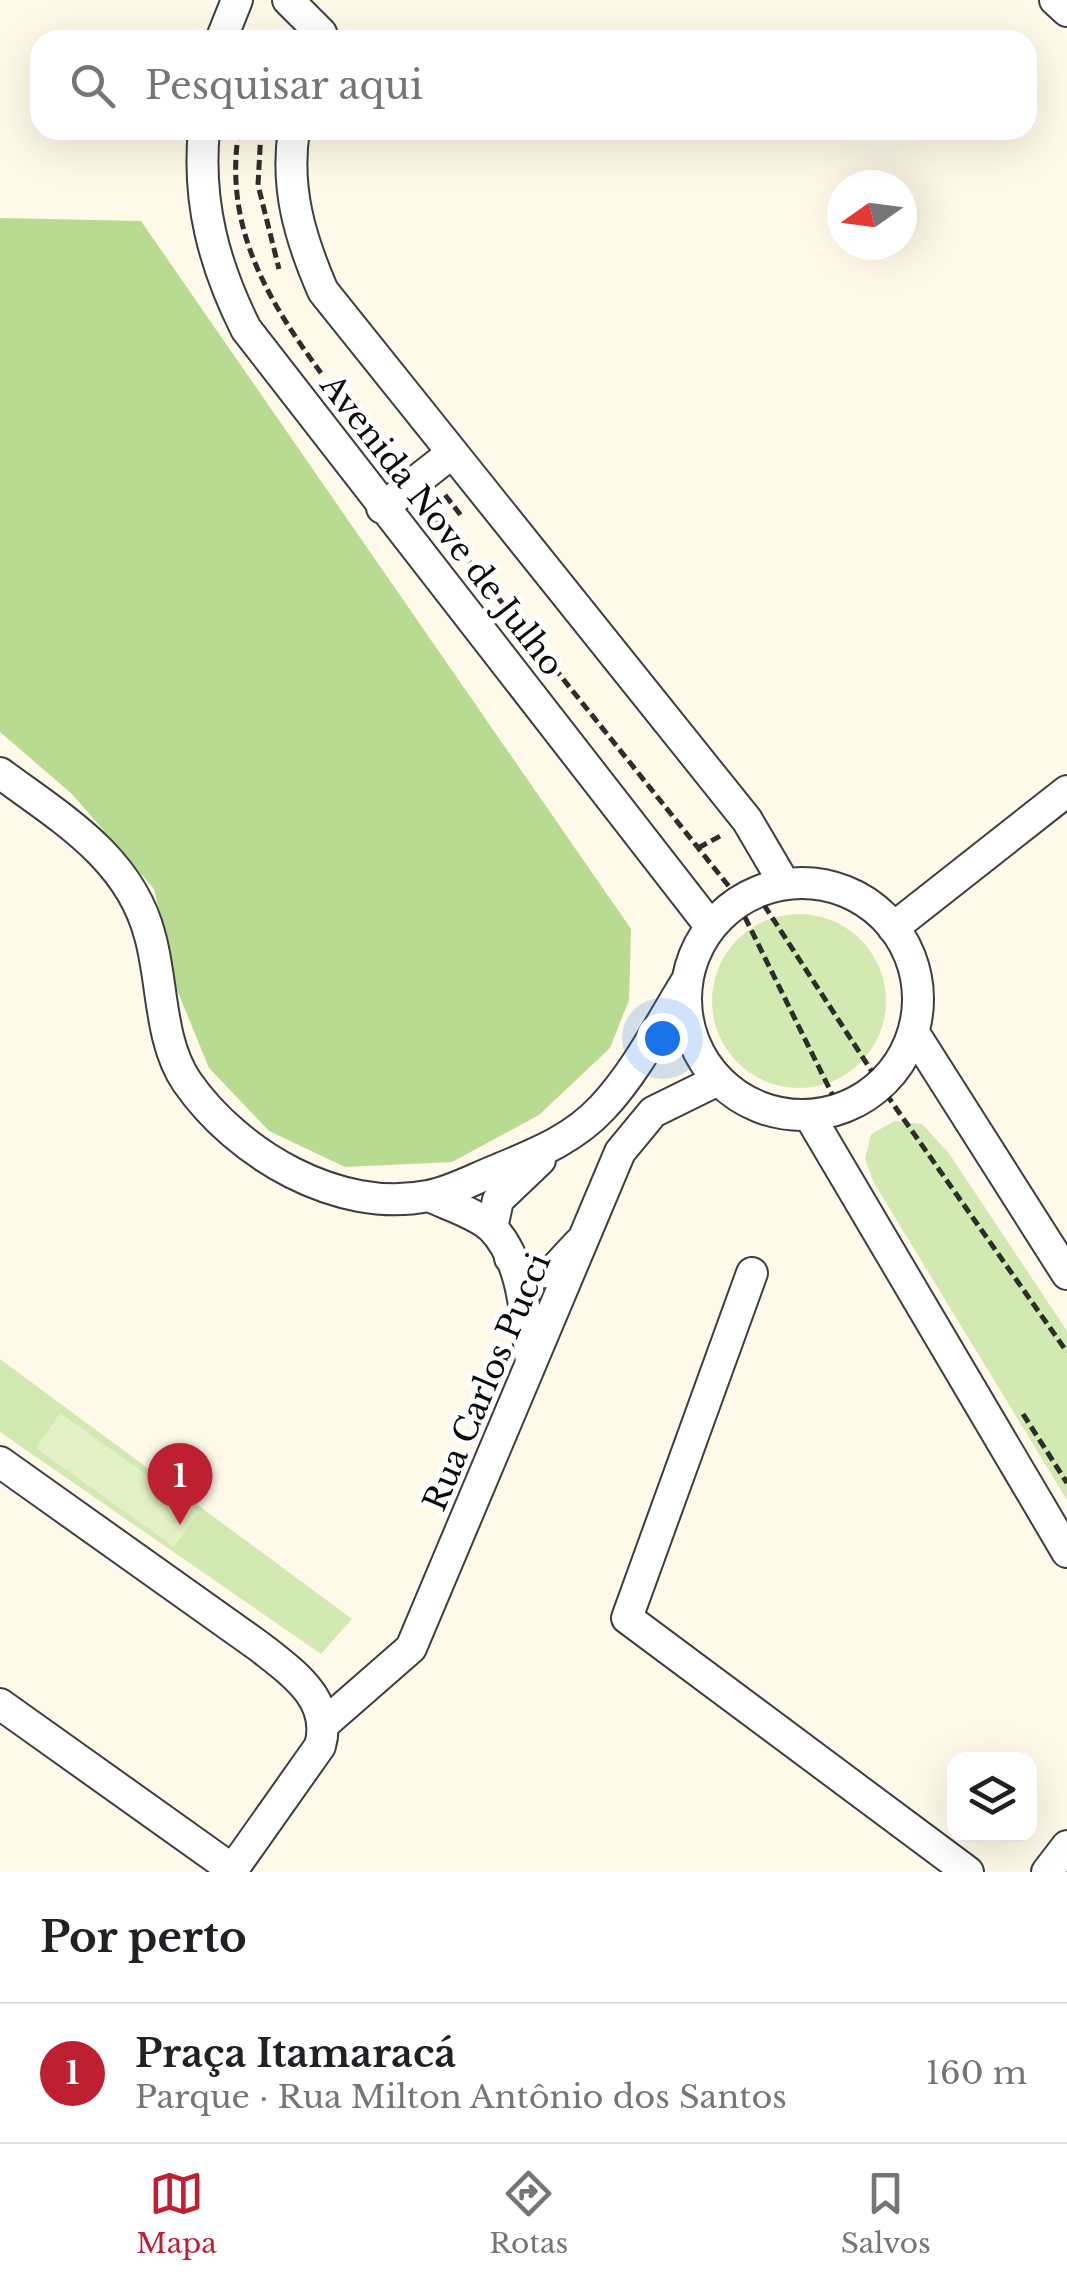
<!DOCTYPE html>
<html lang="pt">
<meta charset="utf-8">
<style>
body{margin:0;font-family:"Libre Baskerville",serif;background:#f2f2f2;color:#202124}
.controls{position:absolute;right:30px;bottom:30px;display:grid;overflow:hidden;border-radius:20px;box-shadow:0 10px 40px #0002}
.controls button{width:90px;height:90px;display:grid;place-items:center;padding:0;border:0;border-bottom:2px solid #e0e0e0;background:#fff;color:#202124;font:50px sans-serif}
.compass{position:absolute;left:827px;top:170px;width:90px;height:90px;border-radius:50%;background:#fff;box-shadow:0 10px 40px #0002;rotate:256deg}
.you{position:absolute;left:662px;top:1038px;width:35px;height:35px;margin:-25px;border:8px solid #fff;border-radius:50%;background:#1a73e8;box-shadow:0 0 0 15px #1a73e833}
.badge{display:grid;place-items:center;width:65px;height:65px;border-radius:50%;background:#be1f31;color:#fff;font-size:32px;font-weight:700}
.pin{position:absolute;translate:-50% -82px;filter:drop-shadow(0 2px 5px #0008)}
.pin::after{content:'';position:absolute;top:52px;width:35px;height:30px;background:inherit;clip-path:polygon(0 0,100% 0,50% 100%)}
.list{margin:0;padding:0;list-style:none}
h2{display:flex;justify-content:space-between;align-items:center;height:130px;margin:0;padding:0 40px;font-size:42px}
h2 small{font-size:32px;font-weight:400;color:#757577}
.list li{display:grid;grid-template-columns:65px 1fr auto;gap:30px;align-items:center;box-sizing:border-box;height:140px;padding:0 40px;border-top:2px solid #e0e0e0}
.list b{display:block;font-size:38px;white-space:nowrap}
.list p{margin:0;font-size:32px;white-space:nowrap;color:#757577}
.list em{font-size:32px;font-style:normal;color:#757577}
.icon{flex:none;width:55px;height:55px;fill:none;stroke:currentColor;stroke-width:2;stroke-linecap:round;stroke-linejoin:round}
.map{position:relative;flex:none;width:1067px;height:1872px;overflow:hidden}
.search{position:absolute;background:#fff;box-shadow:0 10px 40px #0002;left:30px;right:30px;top:30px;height:110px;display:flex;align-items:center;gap:25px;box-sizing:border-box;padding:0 35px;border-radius:30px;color:#757577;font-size:38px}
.sheet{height:270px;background:#fff}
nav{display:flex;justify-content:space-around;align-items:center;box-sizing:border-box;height:140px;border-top:2px solid #e0e0e0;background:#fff;font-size:28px;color:#757577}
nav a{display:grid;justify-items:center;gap:5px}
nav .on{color:#be1f31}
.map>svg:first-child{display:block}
</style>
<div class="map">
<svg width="1067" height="1872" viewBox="0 0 1067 1872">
<rect width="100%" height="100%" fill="#fff9e9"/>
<path fill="#d2eab2" d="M712 1001a87 87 0 1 1 174 0a87 87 0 1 1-174 0Z
M895 1121 922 1124 948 1152 1067 1331V1500L874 1183 865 1159 871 1134Z
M0 1359 352 1619 321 1654 0 1432Z"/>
<path fill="#b7db90" d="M0 218 141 221 631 929 629 1000 610 1048 539 1115 452 1162 345 1167 269 1131 209 1068 177 990 154 889 72 794 0 732Z"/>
<path fill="#e4f1c4" d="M60 1413 199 1512 174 1547 36 1448Z"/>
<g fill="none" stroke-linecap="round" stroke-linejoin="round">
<g stroke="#3e3e3e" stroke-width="34">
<path id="minor" d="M288 0 321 33 319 40
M1055 0 1067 11
M221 40 237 0
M204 130C197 202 214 265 246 329L711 927
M294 130C285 188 300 238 323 291L747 820 784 883
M382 508 452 453
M0 773C61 818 130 858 150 936 163 982 159 1041 187 1082 237 1154 338 1214 428 1196 451 1192 476 1178 499 1169 537 1153 573 1139 602 1108 636 1072 660 1024 686 982
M686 999a116 116 0 1 1 232 0a116 116 0 1 1-232 0Z
M893 928 1067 791
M914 1033 1067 1274
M809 1115 1067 1552
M429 1196C448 1205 478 1214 492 1228 524 1260 526 1321 531 1362
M492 1228 498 1200 540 1160
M510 1258 532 1274 553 1271 579 1243
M752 1273 627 1618 968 1872
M0 1462 260 1647C293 1673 333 1700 320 1746L231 1872
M0 1704 233 1870
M324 1724 411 1648 620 1152 653 1112 718 1080
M1047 1872 1067 1846"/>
</g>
<path stroke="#2d2d2d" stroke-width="5" stroke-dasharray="10 5" stroke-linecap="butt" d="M256 36 274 40
M239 130C223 226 267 299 321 373
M261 130 258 185 279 269
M445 495 463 518
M432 515 731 889 833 1096
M698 848 724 834
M764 905 891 1101 1067 1352
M1023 1414 1067 1483"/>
<use href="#minor" stroke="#fff" stroke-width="30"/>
</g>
<g text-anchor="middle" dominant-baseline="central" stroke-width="10" stroke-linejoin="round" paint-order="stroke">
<g font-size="32" fill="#0b0b0b" stroke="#fff">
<text transform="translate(442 525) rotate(52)">Avenida Nove de Julho</text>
<text transform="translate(487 1382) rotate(-67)">Rua Carlos Pucci</text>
</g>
</g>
</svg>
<div class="controls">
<button><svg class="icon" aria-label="layers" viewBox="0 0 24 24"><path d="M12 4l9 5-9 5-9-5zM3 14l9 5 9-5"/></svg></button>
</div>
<svg class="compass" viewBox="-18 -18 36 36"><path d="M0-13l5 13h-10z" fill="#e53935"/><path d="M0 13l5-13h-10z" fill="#757577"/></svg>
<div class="you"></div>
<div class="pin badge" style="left:180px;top:1525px">1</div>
<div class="search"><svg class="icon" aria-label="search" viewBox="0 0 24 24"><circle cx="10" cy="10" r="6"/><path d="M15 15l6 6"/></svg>Pesquisar aqui</div>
</div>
<section class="sheet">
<h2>Por perto<small></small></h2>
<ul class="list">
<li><span class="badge">1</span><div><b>Praça Itamaracá</b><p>Parque · Rua Milton Antônio dos Santos</p></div><em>160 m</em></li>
</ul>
</section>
<nav>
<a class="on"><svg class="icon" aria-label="map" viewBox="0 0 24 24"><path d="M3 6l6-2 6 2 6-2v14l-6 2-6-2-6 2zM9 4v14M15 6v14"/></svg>Mapa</a>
<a><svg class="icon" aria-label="directions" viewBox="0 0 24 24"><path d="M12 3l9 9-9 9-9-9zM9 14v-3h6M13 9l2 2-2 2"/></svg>Rotas</a>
<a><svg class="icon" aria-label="saved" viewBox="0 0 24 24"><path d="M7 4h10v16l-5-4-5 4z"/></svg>Salvos</a>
</nav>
